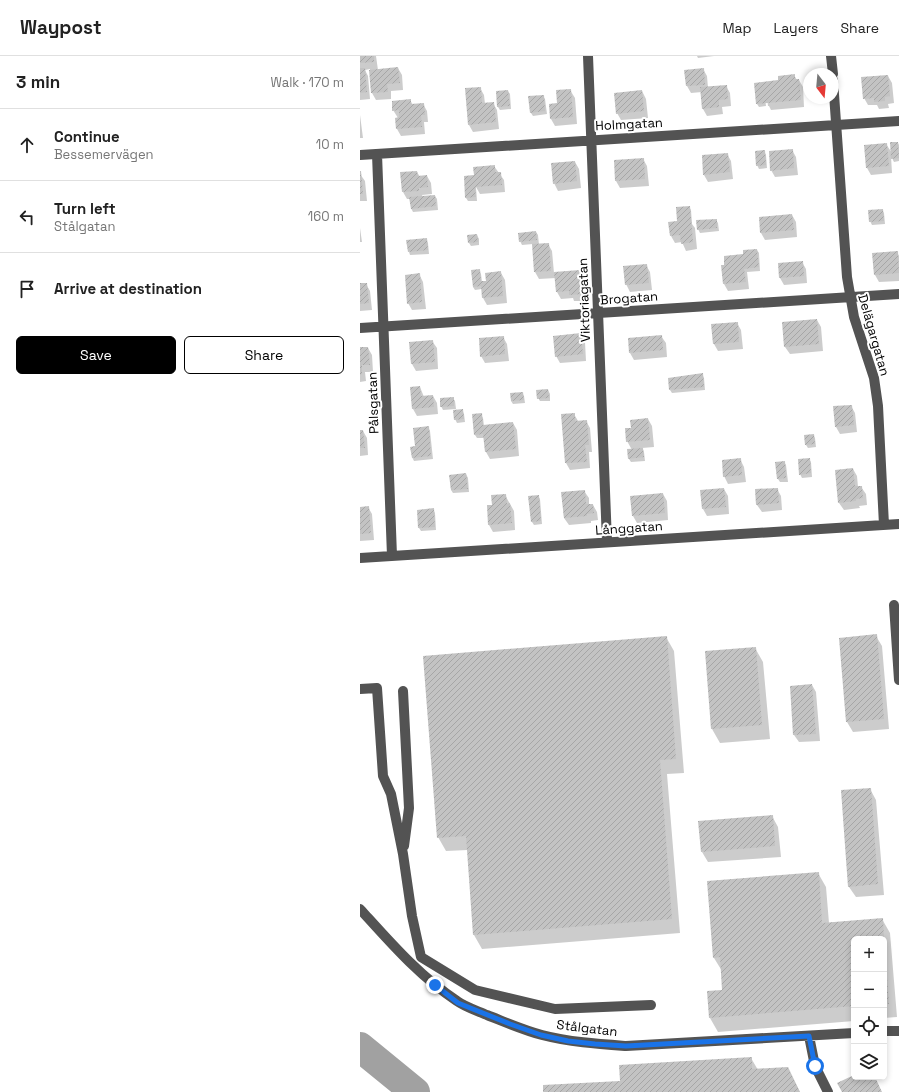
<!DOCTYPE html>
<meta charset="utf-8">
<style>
body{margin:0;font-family:"Space Grotesk",sans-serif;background:#f6f6f6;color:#222}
.controls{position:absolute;right:12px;bottom:12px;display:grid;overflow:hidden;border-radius:6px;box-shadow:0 2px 6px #0003}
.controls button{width:36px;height:36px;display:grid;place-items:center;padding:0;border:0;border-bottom:1px solid #e0e0e0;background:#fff;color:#222;font:20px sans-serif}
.compass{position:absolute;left:443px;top:12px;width:36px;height:36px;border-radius:50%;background:#fff;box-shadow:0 2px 6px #0003;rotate:164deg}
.stop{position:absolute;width:12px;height:12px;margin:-9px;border:3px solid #1a73e8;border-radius:50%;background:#fff}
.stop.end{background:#1a73e8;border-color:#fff;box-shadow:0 1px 4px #0008}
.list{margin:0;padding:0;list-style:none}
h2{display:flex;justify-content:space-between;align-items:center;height:52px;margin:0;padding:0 16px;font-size:17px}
h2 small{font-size:13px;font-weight:400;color:#767676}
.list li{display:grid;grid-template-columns:26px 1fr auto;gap:12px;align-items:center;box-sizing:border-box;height:72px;padding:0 16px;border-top:1px solid #e0e0e0}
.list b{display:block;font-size:15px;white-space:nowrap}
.list p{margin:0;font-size:13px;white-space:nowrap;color:#767676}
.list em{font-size:13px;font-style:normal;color:#767676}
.actions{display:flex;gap:8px;padding:12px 16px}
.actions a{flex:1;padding:9px 0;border:1px solid #000;border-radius:6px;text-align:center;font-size:14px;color:#000}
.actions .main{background:#000;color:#fff}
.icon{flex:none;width:22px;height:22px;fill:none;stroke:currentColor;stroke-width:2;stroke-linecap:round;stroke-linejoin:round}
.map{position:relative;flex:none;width:539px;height:1036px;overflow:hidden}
header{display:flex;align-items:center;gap:24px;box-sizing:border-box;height:56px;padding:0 20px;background:#fff;border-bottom:1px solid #e0e0e0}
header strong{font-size:19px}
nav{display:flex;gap:22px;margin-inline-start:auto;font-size:14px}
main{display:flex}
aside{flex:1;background:#fff}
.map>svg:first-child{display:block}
</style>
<header>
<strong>Waypost</strong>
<nav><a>Map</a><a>Layers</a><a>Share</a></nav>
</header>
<main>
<aside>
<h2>3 min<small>Walk · 170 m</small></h2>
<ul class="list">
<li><svg class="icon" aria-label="ahead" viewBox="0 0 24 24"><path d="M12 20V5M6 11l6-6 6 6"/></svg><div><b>Continue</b><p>Bessemervägen</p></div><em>10 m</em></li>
<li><svg class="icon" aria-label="left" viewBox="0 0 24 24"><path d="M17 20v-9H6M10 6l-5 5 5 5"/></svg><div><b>Turn left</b><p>Stålgatan</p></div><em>160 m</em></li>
<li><svg class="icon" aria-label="arrive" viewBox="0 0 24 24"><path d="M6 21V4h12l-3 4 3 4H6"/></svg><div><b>Arrive at destination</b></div></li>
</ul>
<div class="actions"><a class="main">Save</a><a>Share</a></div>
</aside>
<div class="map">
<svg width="539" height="1036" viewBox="0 0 539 1036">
<defs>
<pattern id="building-hatch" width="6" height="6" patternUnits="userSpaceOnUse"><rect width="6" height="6" fill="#c3c3c3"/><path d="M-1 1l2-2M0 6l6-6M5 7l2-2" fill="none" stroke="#a6a6a6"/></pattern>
</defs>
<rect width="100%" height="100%" fill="#fff"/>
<path fill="#0003" d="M0 0H16L18 14 38 12 42 19 43 34 31 35V43L16 44 12 37 10 13 5 14 8 20 10 43 0 44Z
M337 0H354L338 2Z
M343 13 347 20 348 32 366 30 370 37 371 50 362 51 363 58 347 60 343 53 342 36 331 37 327 30 326 15Z
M434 19 437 24H439L443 31 444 51 411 54 409 50H408L405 27 420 25Z
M528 20 532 27 534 47 528 48 529 52 519 53 517 49H508L504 42Z
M403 27 406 50 399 51 397 48Z
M120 32 124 39 125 48 133 47 137 54 139 73 113 76 109 69Z
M210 34 215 42 217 68 195 70 191 63 198 48Z
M148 35 150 38 151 53 140 54 138 51 137 36Z
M282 35 286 43 288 62 261 64 257 57Z
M183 40 185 43 187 58 173 60 171 57Z
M50 44 53 49 63 48 67 55 68 66H64L65 78 41 80 37 73 38 62 33 54Z
M0 59 3 82H0Z
M538 87 539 89V105L534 106 531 100 532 117 511 119 507 112 526 88 532 97Z
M432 94 436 101 438 119 415 121 411 114Z
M404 95 406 99 407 112 399 113 397 109Z
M367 98 371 105 373 123 348 126 344 119Z
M283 103 287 110 289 130 260 132 256 125 255 105Z
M215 106 219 113 221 132 198 135 194 127Z
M134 110 144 124 145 136 120 138 116 131 117 145H108L106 142 105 121 115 120Z
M57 116 60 121 67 120 71 127 72 138 62 139 63 141 75 140 77 143 78 154 53 156 51 152V143H47L43 136Z
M0 118 5 125 7 145H0Z
M329 151 331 154 332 168 335 172 337 193 326 195 322 186 315 187 311 180Z
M522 154 524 157 525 168 512 169 510 165Z
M432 159 436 166 437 181 405 184 401 177 400 162Z
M356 164 358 167 359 175 340 177 338 173Z
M0 172 2 186H0Z
M176 176 178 179 179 189 188 188 192 195 194 217 219 215 223 222 225 245H214L213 242 201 243 197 236 196 222 179 223 175 216 173 188 162 189 160 185Z
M117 179 119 183V189L111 190 109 187Z
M66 183 68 187 69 198 50 199 49 196Z
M397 194 399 197 400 215 387 216 389 233 368 235 364 228 362 210Z
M537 196 539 200V225L519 226 515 219 513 198Z
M442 206 446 213 447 227 424 229 420 222 419 208Z
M286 209 290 216 292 234 270 236 266 228Z
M119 214 121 218 122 226H127L141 217 145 224 147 247 127 249 123 242 122 233 115 234 113 231Z
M59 218 63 226 66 253 52 254 48 247Z
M0 228H6L10 235 12 254 0 255Z
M457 264 461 271 463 295 430 298 425 291 423 267Z
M377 267 381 274 383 293 358 295 354 288 352 269Z
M221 278 225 286 226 305 200 307 196 300Z
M301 280 306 287 307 301 274 304 270 297Z
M143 281 147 288 149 305 125 307 121 300Z
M72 285 77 292 78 313 56 315 52 308Z
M0 292H8L12 299 13 316H5L6 325 0 326Z
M342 318 344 322 345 334 312 337 310 334Z
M60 331 64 341 73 340 77 347 78 358 57 360 53 353 51 332Z
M188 334 190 338V345H180L178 342Z
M162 337 164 340 165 347 153 348 151 345V338Z
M93 342 95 345 96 353 83 354 81 350Z
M491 350 495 357 497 376 480 378 476 371 474 351Z
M102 354 104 358 105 366 97 367 95 363Z
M214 358 218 365H226L230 372 232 396H229L230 412 210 414 206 407 202 359Z
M121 359 123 362 124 370 153 367 157 374 159 400 130 403 126 396 125 382H117L115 379Z
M288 363 292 370 294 391 282 392 284 396 285 405 271 406 269 403 272 394 267 385Z
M68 371 70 375 73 403 54 405 52 401 56 391Z
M0 375H3L7 382 8 399 0 400Z
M453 379 455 382 456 391 448 392 446 389Z
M380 403 384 411 386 426 368 428 364 420Z
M449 403 451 406 452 421 442 422 440 418Z
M424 406 426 409 428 426H420L418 423 416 407Z
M493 413 497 420 498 431H501L506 438 507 449 499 450 500 452 484 454 479 447Z
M106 418 108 422 109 436 93 437 91 434 90 420Z
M364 433 368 440 369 458 347 460 343 453Z
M417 433 421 440 422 454 402 456 397 449Z
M224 435 229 442V449H233L237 456 238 464 231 465V467L209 469 204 462 202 437Z
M303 438 307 445 308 464 277 467 273 460Z
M145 439 154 455 155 474 133 476 129 469 128 450H133Z
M178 440 180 443 182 468 174 469 172 466 169 441Z
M8 451 12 458 14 484 0 485V452Z
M73 453 75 457 76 474 61 475 59 472Z
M516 580 522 590 529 673 493 676 487 666Z
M306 581 314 595 324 717 307 718 320 877 122 893 114 879 108 794 86 795 78 781Z
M395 592 403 606 410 683 360 687 352 673 346 596Z
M452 629 456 636 460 685 439 686 434 679 431 631Z
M510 733 516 744 524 839 496 841 489 831Z
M412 760 418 771 421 801 348 806 342 796Z
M458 817 466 831 469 867 522 863 530 877 537 961 524 962V883H494V965L358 976 350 962 363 935 362 915 354 902 348 826Z
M391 1002 398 1014 427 1012 440 1036H184L261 1026Z"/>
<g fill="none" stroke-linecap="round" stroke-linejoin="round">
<path stroke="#a1a1a1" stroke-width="30" d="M0 991 55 1036"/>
</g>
<path fill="url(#building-hatch)" d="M0 0H14V6L0 7Z
M38 11 40 27 27 28 28 36 11 37 9 14Z
M0 12H5L7 36 0 37Z
M344 12 345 29 326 30 324 14Z
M435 18V23H439L441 44 396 48 394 27 418 24V20Z
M528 19 530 40 525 41V45L514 46V42L503 43 501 21Z
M367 29 368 43 359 44V51L342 53 340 31Z
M121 31 122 47 134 46 136 66 108 69 105 32Z
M211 33 213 61 190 63 189 48 197 47 196 34Z
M148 34 150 50 137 51 136 35Z
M282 34 284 55 256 58 254 37Z
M184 39 185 55 170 57 168 40Z
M51 43V48L64 47 65 59H61L62 71 36 73 35 62 39 61V54L32 55V45Z
M530 86H538L539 102 531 103Z
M527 87 529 110 506 112 504 89Z
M433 93 434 112 410 115 409 95Z
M405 94 406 109 396 110 395 95Z
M368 97 370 116 343 119 342 99Z
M284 102 285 123 255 125 254 104Z
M215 105 217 125 193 128 191 107Z
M135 109V116H141L142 129 115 131 116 141 105 142 104 120 114 119 113 111Z
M0 115H1L3 138H0Z
M57 115 58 120 67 119 68 131 59 132V135L42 136 40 116Z
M75 139 76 150 51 153 49 141Z
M330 150 333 186 321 188 320 179 310 180 308 166 317 165 316 151Z
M523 153 524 165 509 166 508 154Z
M432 158 434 174 400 177 399 161Z
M357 163V172L337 174 336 164Z
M176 175 177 184 159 186 158 177Z
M117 178 118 186 108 187 107 179Z
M67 182 68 194 48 196 46 184Z
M189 187 191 215 174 216 172 188Z
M397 193 399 211 384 213 386 226 363 228 361 209H364V200L383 198V194Z
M538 195 539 217 514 219 512 197Z
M443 205 444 220 419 222 418 207Z
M287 208 289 227 265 229 263 210Z
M120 213 121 225H126L125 217 141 215 143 240 122 242 121 230 113 231 111 214Z
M220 214 222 238 209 239V235L196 236 194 216Z
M60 217 62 246 47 248 45 219Z
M0 227H7L9 247 0 248Z
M457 263 459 288 424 291 422 266Z
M378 266 379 286 353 288 351 268Z
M221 277 223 298 195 301 193 280Z
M302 279 303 294 269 297 268 282Z
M144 280 145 298 120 301 119 282Z
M73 284 75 306 51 308 49 286Z
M0 291H8L10 309H2V318L0 319Z
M343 317 344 331 309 334 308 322Z
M60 330 61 340 73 339 74 351 52 353 50 331Z
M188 333 189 342 177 343 176 334Z
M163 336 164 344 151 345 150 337Z
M94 341V350L80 351V342Z
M492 349 494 369 475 371 473 350Z
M103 353 104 363 94 364 93 354Z
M122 357 123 369 153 366 156 393 125 396 123 378 114 379 112 358Z
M215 357V365L227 364 229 389H225L227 406 205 407 201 358Z
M288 362 290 384 266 386 265 372H271L270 364Z
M69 370 71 400 52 402 50 391 55 390 53 372Z
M0 374H3L5 392H0Z
M454 378 455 388 445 389 444 379Z
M283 392 284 401 268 403 267 393Z
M381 402 382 419 363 421 362 404Z
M450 402 451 417 439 419 438 403Z
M425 405 426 422 417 423 415 406Z
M493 412 495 430H502L503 442 496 443V445L478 447 475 414Z
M106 417 108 433 91 434 89 419Z
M364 432 366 451 342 453 340 434Z
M418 432 419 447 396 449 395 433Z
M225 434 226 448H233L234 457 227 458V460L204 462 201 436Z
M303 437 305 457 272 460 270 440Z
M146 438 147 448 150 447 152 467 128 469 127 449H132L131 439Z
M179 439 181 465 171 466 168 440Z
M9 450 11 477 0 478V451Z
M74 452 75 471 58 472 57 454Z
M517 578 524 663 486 666 479 582Z
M307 580 316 703 300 704 312 863 113 879 106 780 77 782 63 600Z
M396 591 402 669 351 673 345 595Z
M452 628 456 678 433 679 430 630Z
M511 732 518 828 488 831 481 734Z
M413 759 415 790 341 796 338 765Z
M459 816 462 867 523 862 524 883H494V950L349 962 347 935 362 934 360 901 353 902 347 825Z
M524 894H525L529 948H524Z
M392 1001V1013L428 1011 440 1036H183V1029L260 1025 259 1009Z
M494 1019V1021H515L522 1036H482L477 1027Z"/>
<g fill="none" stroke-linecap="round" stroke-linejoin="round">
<path stroke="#535353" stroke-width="10" d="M228 0 247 486
M471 0 473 18
M473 24 487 221 494 261 514 322 518 350 524 469
M17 98 32 500
M0 99 539 65
M0 272 539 238
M0 502 539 468
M534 549 539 624
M0 633 17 632 23 720 31 738 43 798 52 860 61 901 115 934 195 953 291 949
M43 635 49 752 44 790
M0 853C30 886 59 920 97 945 105 951 118 955 127 959 145 966 163 974 182 979 209 986 238 988 266 990L494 977
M524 975H539
M449 980 455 1010 468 1036"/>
</g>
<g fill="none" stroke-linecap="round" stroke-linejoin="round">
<path stroke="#1a73e8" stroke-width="5" d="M75 929 98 947 150 968 181 979 208 985 235 988 266 990 449 980 455 1010"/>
</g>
<g text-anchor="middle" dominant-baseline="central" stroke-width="4" stroke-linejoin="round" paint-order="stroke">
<g font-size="13" fill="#000" stroke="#fff">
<text transform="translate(269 68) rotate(-3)">Holmgatan</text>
<text transform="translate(269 242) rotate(-4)">Brogatan</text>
<text transform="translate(224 244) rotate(-92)">Viktoriagatan</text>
<text transform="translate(514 279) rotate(74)">Delägargatan</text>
<text transform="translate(13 347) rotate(-92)">Pålsgatan</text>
<text transform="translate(269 472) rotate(-4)">Långgatan</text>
<text transform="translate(227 972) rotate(7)">Stålgatan</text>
</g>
</g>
</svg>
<div class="controls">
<button>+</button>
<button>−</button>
<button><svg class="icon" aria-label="locate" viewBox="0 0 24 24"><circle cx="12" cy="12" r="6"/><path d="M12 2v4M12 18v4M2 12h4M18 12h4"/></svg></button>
<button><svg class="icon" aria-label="layers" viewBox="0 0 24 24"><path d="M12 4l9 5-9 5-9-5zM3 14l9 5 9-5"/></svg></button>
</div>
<svg class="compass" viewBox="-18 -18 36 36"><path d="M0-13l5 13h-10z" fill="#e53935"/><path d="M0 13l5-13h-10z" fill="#767676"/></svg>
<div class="stop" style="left:455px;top:1010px"></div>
<div class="stop end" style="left:75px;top:929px"></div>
</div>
</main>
